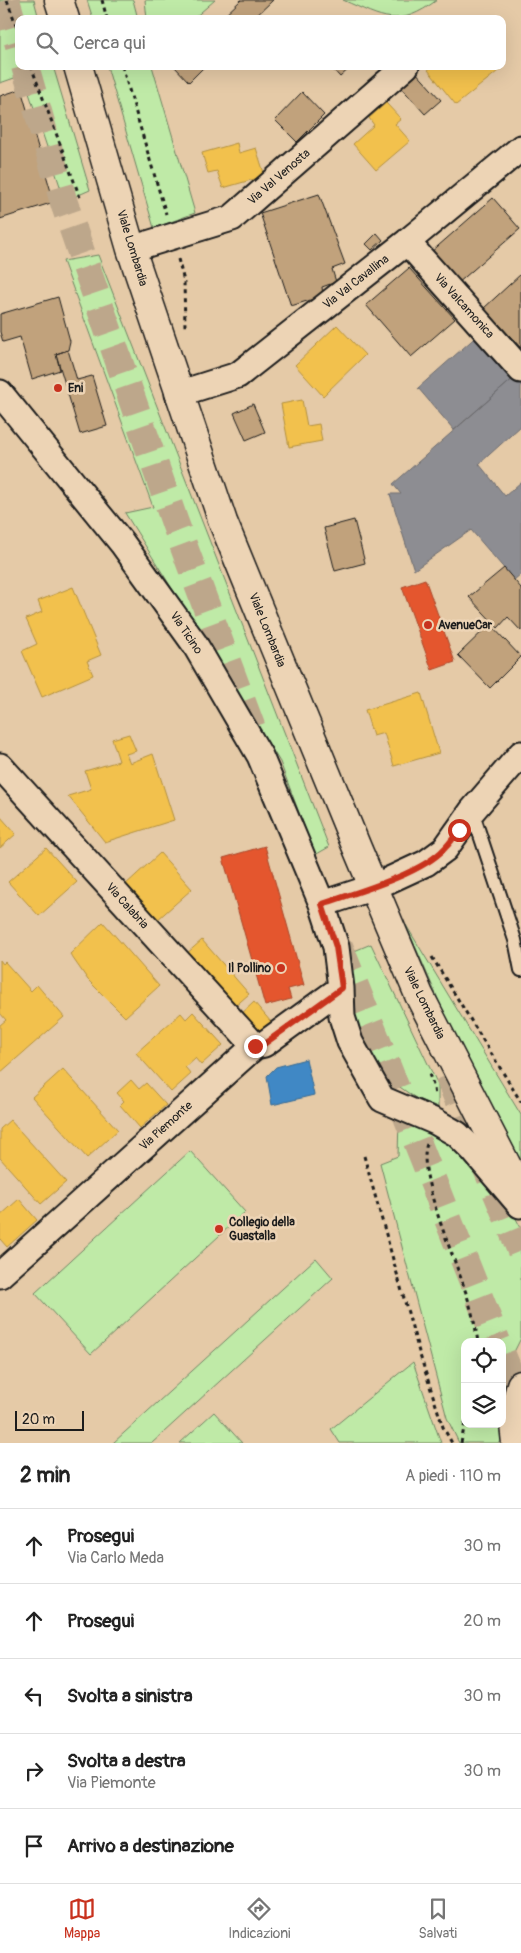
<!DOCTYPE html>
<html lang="it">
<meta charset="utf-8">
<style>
body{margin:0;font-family:Pangolin,sans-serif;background:#f2f2f2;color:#222}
.controls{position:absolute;right:15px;bottom:15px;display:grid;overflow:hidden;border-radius:10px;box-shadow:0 5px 20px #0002}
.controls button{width:45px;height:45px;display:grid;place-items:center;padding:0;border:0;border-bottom:1px solid #e0e0e0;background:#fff;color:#222;font:25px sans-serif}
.scale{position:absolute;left:15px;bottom:12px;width:69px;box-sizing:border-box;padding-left:5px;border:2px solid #1c1c1c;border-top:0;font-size:14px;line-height:18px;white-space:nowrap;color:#1c1c1c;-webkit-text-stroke:4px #edd4b5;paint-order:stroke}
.stop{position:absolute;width:15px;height:15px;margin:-11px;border:4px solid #c8321e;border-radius:50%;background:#fff}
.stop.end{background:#c8321e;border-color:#fff;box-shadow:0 1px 5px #0008}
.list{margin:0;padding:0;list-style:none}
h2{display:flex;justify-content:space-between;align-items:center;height:65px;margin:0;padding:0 20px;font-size:21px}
h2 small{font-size:16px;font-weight:400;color:#767676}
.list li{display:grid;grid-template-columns:32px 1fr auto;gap:15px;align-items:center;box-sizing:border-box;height:75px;padding:0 20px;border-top:1px solid #e0e0e0}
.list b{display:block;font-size:19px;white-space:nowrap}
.list p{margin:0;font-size:16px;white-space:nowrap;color:#767676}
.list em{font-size:16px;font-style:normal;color:#767676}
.icon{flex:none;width:28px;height:28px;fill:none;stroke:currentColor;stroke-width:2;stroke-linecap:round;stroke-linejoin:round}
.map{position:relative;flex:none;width:521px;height:1443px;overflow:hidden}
.search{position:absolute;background:#fff;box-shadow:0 5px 20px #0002;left:15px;right:15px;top:15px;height:55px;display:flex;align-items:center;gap:12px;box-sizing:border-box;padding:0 18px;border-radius:10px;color:#767676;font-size:19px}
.sheet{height:440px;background:#fff}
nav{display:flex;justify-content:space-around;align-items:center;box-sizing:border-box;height:70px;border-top:1px solid #e0e0e0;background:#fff;font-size:14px;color:#767676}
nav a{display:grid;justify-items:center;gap:2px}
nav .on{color:#c8321e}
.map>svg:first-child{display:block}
</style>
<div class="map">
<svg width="521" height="1443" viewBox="0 0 521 1443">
<rect width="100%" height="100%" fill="#e5caa7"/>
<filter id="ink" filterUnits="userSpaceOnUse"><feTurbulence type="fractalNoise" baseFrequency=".02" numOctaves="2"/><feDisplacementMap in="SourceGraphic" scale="10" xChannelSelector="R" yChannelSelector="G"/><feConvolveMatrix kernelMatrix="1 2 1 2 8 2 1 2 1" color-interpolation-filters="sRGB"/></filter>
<g filter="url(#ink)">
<path fill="#bfeaa7" stroke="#6e8362" d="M0 0H34L39 19H19V66H53L90 190 65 201 23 75 0 83Z
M87 0H133L138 19H93Z
M145 0H215L193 19H147Z
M343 0H437C398 29 384 18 343 0Z
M107 66H152L195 213 154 228Z
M98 255 329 847 315 855 280 762 125 513 153 507 63 261Z
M406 925 521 1115V1161L445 1015Z
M371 944 438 1085V1107L417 1099 381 1074 359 1037 353 1011 352 952Z
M399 1118 471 1140 486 1162 521 1228V1338L514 1352 502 1396V1342H465V1424H502L503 1443H459L447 1418 380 1163 398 1156Z
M190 1151 245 1212 91 1354 35 1293Z
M316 1258 333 1278 152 1443H113Z
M413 1362 441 1443H340L331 1429Z
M214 1412 242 1443H180Z"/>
<path fill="#f2c14e" stroke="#b2903f" d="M433 66H502L503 67 456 105 428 70Z
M386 103 401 119 395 124 410 141 376 170 353 144 374 125 369 118Z
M237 143 239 153 256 148 265 176 223 188 217 171 208 173 202 153Z
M337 325 365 355 323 396 295 365Z
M302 400 307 426 319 424 322 441 289 447 281 404Z
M73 587 101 655 87 661 93 675 42 697 22 651 37 644 26 619 42 612 38 601Z
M421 693 439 753 394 766 384 733 373 736 365 710Z
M129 734 136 751 126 754 130 763 153 754 174 820 105 842 68 796 91 789 85 771 119 761 112 739Z
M0 816 16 834 0 848Z
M46 848 77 882 39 916 8 882Z
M160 853 192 889 156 921 124 886Z
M103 922 159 986 125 1017 88 980 70 954Z
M202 940 249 994 232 1009 185 955Z
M0 960 3 964 5 962 31 991 37 985 64 1017 0 1073V1025L6 1020 0 1013Z
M254 1002 271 1022 257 1035 239 1016Z
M193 1012 223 1045 201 1065 195 1058 185 1067 191 1074 171 1092 136 1053 181 1013 186 1019Z
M63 1069 118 1130 87 1158 32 1097Z
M131 1080 139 1089 146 1083 166 1105 140 1128 120 1105 124 1101 117 1093Z
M10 1120 66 1182 41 1204 0 1158V1129Z
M19 1199 37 1220 7 1247 0 1239V1216Z"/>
<path fill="#e4572e" stroke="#a84529" d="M425 579 455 662 432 670 402 587Z
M265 846 304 985 288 989 291 999 265 1006 223 858Z"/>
<path fill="#3f88c5" stroke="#346892" d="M306 1059 314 1095 272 1105 267 1076 276 1067Z"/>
<path fill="#8d8d92" stroke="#6b6b6f" d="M479 334 516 376 454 430 418 388Z
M516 376 521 383V426L479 464 505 496 521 482V574L514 580 471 530 414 570 390 494H401L393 484Z"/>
<path fill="#c1a27b" stroke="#1c1c1c" d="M241 0H273L253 19H221Z
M174 66H205L189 82Z
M330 66H352L340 77Z
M414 70 441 100 425 114 398 84Z
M21 89 54 202 0 219V96Z
M302 92 324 115 297 142 275 120Z
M319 194 345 264 332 269 336 282 322 287 323 296 291 306 260 213Z
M493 198 520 229 457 284 430 253Z
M377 233 383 240 372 250 366 244Z
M409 268 455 319 411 357 366 305Z
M521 274V348L484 308Z
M58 297 70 341 68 350 56 354 60 370 32 379 20 337 3 342 0 332V314Z
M68 350 77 380 92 376 107 426 80 434 56 354Z
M253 404 265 432 246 440 234 413Z
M354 520 365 563 335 571 324 528Z
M504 568 521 588V631L508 617 498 628 469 597Z
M490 624 521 657 490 688 458 655Z"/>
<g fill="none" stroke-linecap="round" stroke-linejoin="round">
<path stroke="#bda78b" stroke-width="28" stroke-dasharray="28 14" stroke-linecap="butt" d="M6 0 19 45
M25 66 64 203 175 523 254 734
M339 946 497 1342
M448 1075 521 1251
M502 1355 521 1401"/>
<g stroke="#1c1c1c" stroke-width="16">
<path id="service" d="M472 811 515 940 521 970"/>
</g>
<g stroke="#1c1c1c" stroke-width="29">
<path id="minor" d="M407 242 521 370
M131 249 232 218 406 66
M0 393 122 543 194 643 260 756 322 904 336 947 341 988 342 1017 350 1042 382 1099 436 1122 457 1134 473 1150 520 1205
M178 394 238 375 407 242 521 148
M0 766 255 1046
M322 904 374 887 426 863 445 849 472 811 521 754
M0 1275 255 1046 264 1044 341 988"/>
</g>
<g stroke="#1c1c1c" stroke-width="31">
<path id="tertiary" d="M59 0 65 19
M78 66 131 249 223 522 357 848 419 995 510 1172 521 1200
M516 1443 513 1415 521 1385"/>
</g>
<path stroke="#1c1c1c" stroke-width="3" stroke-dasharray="4 4" stroke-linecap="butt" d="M7 0 19 33
M102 0 107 19
M31 66 81 200
M122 66 166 214
M178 259 184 281 185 327
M432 957 521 1102
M429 1074 434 1088 435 1097
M427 1144C416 1173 455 1258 465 1290 471 1307 475 1324 478 1342
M364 1156 419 1352 443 1427 452 1443
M461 1443 465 1423"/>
<use href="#service" stroke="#edd4b5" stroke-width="12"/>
<use href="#minor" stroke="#edd4b5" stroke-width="25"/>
<use href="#tertiary" stroke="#edd4b5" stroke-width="28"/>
</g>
</g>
<g fill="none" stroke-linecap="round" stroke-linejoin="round" filter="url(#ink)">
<path stroke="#c8321e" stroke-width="6" d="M255 1046 264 1044 342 988 336 947 322 904C355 893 422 874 445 848 450 843 455 836 459 830"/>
</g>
<g fill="#c8321e" stroke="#edd4b5" stroke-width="2">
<circle cx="58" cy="388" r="5"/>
<circle cx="428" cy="625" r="5"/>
<circle cx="281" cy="968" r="5"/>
<circle cx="219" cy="1229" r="5"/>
</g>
<g text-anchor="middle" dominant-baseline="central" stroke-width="5" stroke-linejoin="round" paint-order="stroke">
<g font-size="12" fill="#1c1c1c" stroke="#edd4b5">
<text transform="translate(279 177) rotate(-41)">Via Val Venosta</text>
<text transform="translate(132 248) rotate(73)">Viale Lombardia</text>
<text transform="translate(356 282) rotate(-38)">Via Val Cavallina</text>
<text transform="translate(464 306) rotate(48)">Via Valcamonica</text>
<text transform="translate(267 630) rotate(68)">Viale Lombardia</text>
<text transform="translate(186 633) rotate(56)">Via Ticino</text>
<text transform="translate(127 906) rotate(48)">Via Calabria</text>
<text transform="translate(424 1003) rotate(64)">Viale Lombardia</text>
<text transform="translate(166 1126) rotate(-42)">Via Piemonte</text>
</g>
<g font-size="12" font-weight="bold" fill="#1c1c1c" stroke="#edd4b5" text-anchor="start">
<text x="68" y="388">Eni</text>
<text x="438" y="625">AvenueCar</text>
<text x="271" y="968" text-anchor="end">Il Pollino</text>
<text x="229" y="1222">Collegio della<tspan x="229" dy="14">Guastalla</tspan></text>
</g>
</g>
</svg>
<div class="controls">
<button><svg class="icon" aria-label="locate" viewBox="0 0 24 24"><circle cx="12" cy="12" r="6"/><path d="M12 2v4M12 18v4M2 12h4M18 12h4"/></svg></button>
<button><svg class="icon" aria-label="layers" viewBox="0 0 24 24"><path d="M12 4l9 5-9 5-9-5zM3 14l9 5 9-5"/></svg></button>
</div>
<div class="scale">20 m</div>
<div class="stop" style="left:459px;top:830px"></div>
<div class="stop end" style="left:255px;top:1046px"></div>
<div class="search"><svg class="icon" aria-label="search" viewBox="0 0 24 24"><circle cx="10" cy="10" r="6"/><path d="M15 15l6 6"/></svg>Cerca qui</div>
</div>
<section class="sheet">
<h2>2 min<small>A piedi · 110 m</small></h2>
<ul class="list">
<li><svg class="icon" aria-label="ahead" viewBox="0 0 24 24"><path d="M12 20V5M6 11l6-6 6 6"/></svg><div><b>Prosegui</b><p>Via Carlo Meda</p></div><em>30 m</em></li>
<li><svg class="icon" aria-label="ahead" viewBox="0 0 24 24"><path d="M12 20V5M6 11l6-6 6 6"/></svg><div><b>Prosegui</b></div><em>20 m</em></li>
<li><svg class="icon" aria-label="left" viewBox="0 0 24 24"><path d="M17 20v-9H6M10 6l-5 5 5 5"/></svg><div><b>Svolta a sinistra</b></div><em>30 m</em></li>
<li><svg class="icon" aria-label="right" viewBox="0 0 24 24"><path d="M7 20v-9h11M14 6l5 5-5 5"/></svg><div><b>Svolta a destra</b><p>Via Piemonte</p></div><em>30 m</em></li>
<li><svg class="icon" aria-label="arrive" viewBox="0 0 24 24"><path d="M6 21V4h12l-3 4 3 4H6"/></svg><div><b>Arrivo a destinazione</b></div></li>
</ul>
</section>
<nav>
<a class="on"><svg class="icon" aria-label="map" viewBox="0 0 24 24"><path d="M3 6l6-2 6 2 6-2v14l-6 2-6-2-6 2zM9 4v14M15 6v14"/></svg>Mappa</a>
<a><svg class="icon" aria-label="directions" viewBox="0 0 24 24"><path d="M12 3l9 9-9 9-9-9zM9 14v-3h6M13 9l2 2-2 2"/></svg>Indicazioni</a>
<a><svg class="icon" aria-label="saved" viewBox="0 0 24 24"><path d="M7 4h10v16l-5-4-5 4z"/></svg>Salvati</a>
</nav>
